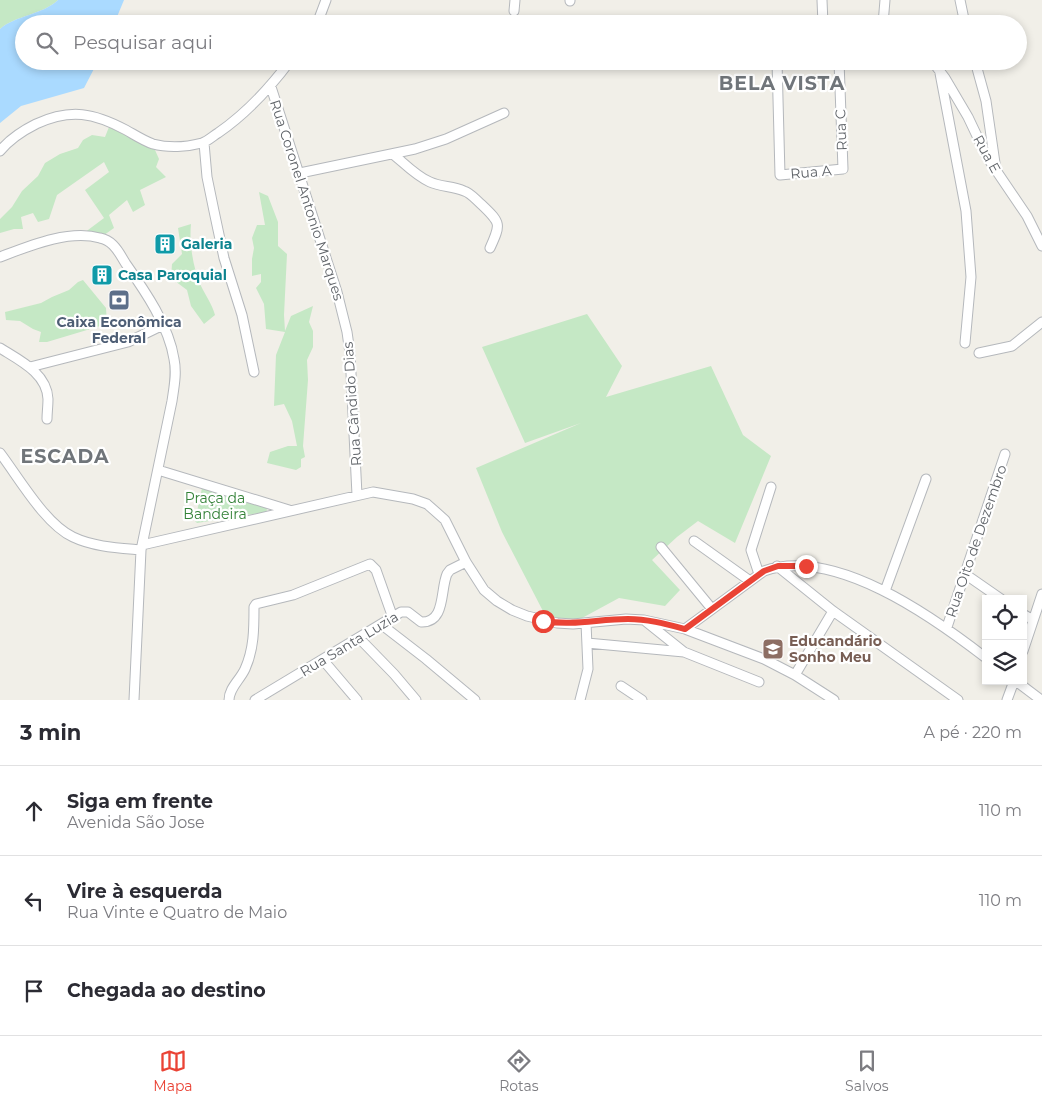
<!DOCTYPE html>
<html lang="pt">
<meta charset="utf-8">
<style>
body{margin:0;font-family:Montserrat,sans-serif;background:#f2f2f3;color:#2b2b33}
.controls{position:absolute;right:15px;bottom:15px;display:grid;overflow:hidden;border-radius:0px;box-shadow:0 2px 8px #0003}
.controls button{width:45px;height:45px;display:grid;place-items:center;padding:0;border:0;border-bottom:1px solid #e1e1e2;background:#fff;color:#2b2b33;font:25px sans-serif}
.stop{position:absolute;width:15px;height:15px;margin:-11px;border:4px solid #ea4335;border-radius:50%;background:#fff}
.stop.end{background:#ea4335;border-color:#fff;box-shadow:0 1px 5px #0008}
.list{margin:0;padding:0;list-style:none}
h2{display:flex;justify-content:space-between;align-items:center;height:65px;margin:0;padding:0 20px;font-size:21px}
h2 small{font-size:16px;font-weight:400;color:#7c7c81}
.list li{display:grid;grid-template-columns:32px 1fr auto;gap:15px;align-items:center;box-sizing:border-box;height:90px;padding:0 20px;border-top:1px solid #e1e1e2}
.list b{display:block;font-size:19px;white-space:nowrap}
.list p{margin:0;font-size:16px;white-space:nowrap;color:#7c7c81}
.list em{font-size:16px;font-style:normal;color:#7c7c81}
.icon{flex:none;width:28px;height:28px;fill:none;stroke:currentColor;stroke-width:2;stroke-linecap:round;stroke-linejoin:round}
.map{position:relative;flex:none;width:1042px;height:700px;overflow:hidden}
.search{position:absolute;background:#fff;box-shadow:0 2px 8px #0003;left:15px;right:15px;top:15px;height:55px;display:flex;align-items:center;gap:12px;box-sizing:border-box;padding:0 18px;border-radius:28px;color:#7c7c81;font-size:19px}
.sheet{height:335px;background:#fff}
nav{display:flex;justify-content:space-around;align-items:center;box-sizing:border-box;height:70px;border-top:1px solid #e1e1e2;background:#fff;font-size:14px;color:#7c7c81}
nav a{display:grid;justify-items:center;gap:2px}
nav .on{color:#ea4335}
.map>svg:first-child{display:block}
</style>
<div class="map">
<svg width="1042" height="700" viewBox="0 0 1042 700">
<rect width="100%" height="100%" fill="#f1efe8"/>
<path fill="#c5e8c5" d="M0 0H58C42 15 16 15 0 29Z
M109 127 155 150 159 159 156 167 166 177 140 190 145 205 133 212 127 200 109 215 114 228 97 240 80 236 104 218 85 190 109 172 104 162 57 195 49 219 38 222 33 213 21 217 23 229H14L0 233V219L12 207 22 191 38 176 45 163 60 154 78 148 83 140 92 135 105 137Z
M259 192 268 196 278 222V246L287 254 284 315 285 331 291 316 313 306 309 322 313 331V347L307 360 308 380 303 446 305 457 301 459V467L296 470 267 463 270 452 288 446H297L292 421 284 404 274 406 276 355 285 332 266 329 264 304 256 288 261 282V274L252 276V259L254 248 252 238 257 225H265Z
M191 224C189 243 193 268 201 286 206 296 212 304 215 315L204 324 191 306 187 290 171 278 172 264 182 254 178 228Z
M83 280 106 308 107 324 47 342H39L41 332 33 329 20 321 6 320 5 312 41 303 52 297 69 290 78 282Z
M587 314 622 366 606 397 711 366 743 435 771 456 735 543 698 521 677 537 652 560 680 590 665 606 619 598 571 624 545 615 502 532 476 468 581 423 525 443 482 347Z
M202 488 266 507 267 510 266 512 197 523 195 521Z"/>
<path fill="#aadaff" d="M58 0H124L114 24H24V61H98L84 88 21 106 0 123V29C16 15 42 15 58 0Z"/>
<g fill="none" stroke-linecap="round" stroke-linejoin="round">
<g stroke="#b5b8bc" stroke-width="11">
<path id="minor" d="M570 0V1
M822 0 823 24
M960 0 965 24
M514 11 515 0
M317 24 326 0
M883 24 885 0
M777 61 780 175 843 169 839 61
M932 61 945 78 968 117 987 157 1027 216 1042 246
M975 61 986 101 996 170
M939 68 966 211 971 277 965 343
M271 87 337 292 347 332 350 353 357 495
M204 143 207 177 214 211 224 258 242 315 254 372
M0 151C9 140 24 130 36 124 71 108 94 113 126 130 135 135 144 141 153 144 168 148 187 147 202 143 208 141 213 136 218 133 247 113 269 89 290 61
M393 154C405 164 416 176 430 182 441 187 453 186 464 191 471 193 476 200 482 205 501 223 501 224 490 248
M300 173 415 149 446 139 504 113
M0 257C29 246 69 229 100 238 105 239 110 242 113 245 119 251 122 258 126 264 145 291 169 326 174 359 177 373 174 387 172 401L141 550 134 700
M0 348C19 360 47 373 48 399 48 406 47 413 47 419
M979 353 1012 346 1042 322
M30 367 128 342 163 325
M0 453C19 478 45 524 73 537 94 547 119 548 141 550
M158 470 289 510
M694 541 750 581
M142 545 373 492 413 499 427 504 445 520 466 562 484 590 497 601 512 610 527 616 557 623 573 624 626 619 644 620 685 629 764 659 795 675 834 700
M661 547 712 609
M777 566 833 611 958 700
M759 574 751 550 771 487
M965 574 1001 599
M885 591 926 479
M1023 614 1033 620
M644 620 684 652 759 682
M382 625 426 659 475 700
M947 627 1005 454
M685 629 764 571C834 546 933 617 986 658
M359 638 394 674 416 700
M587 643 684 652
M1023 651 1042 594
M323 660 357 700
M795 675 833 611
M1016 681 1041 700
M621 686 642 700
M229 700C229 688 240 680 245 669 254 649 254 629 254 607L256 604 293 595 370 564 376 570 393 618
M255 700 401 612H408L421 622C446 623 440 590 447 574L450 570 466 562
M580 700 588 669 586 623
M1007 700 1014 681"/>
</g>
<use href="#minor" stroke="#fff" stroke-width="9"/>
</g>
<g fill="none" stroke-linecap="round" stroke-linejoin="round">
<path stroke="#ea4335" stroke-width="6" d="M543 621C574 626 598 619 628 619 648 619 666 624 685 629L764 571 778 566H806"/>
</g>
<defs>
<g id="building-square" transform="scale(1.125)"><rect x="-9" y="-9" width="18" height="18" rx="4" fill="#0f9aa8" stroke="#fff"/><path d="M-4-6H4V6H1V3H-1V6H-4ZM-2.5-4.3h1.7v1.8h-1.7ZM.8-4.3h1.7v1.8H.8ZM-2.5-1h1.7V.8h-1.7ZM.8-1h1.7V.8H.8Z" fill="#fff"/></g>
<g id="bank-square" transform="scale(1.125)"><rect x="-9" y="-9" width="18" height="18" rx="4" fill="#5c6f8a" stroke="#fff"/><path d="M-6-4H6V4H-6ZM0-2.3a2.3 2.3 0 1 0 0 4.6a2.3 2.3 0 1 0 0-4.6Z" fill="#fff"/></g>
<g id="school-square" transform="scale(1.125)"><rect x="-9" y="-9" width="18" height="18" rx="4" fill="#8d6e63" stroke="#fff"/><path d="M0-5L7-2L0 1L-7-2ZM-4 1L0 2.5L4 1V4Q0 6-4 4Z" fill="#fff"/></g>
</defs>
<g fill-rule="evenodd">
<use href="#building-square" x="165" y="244"/>
<use href="#building-square" x="102" y="275"/>
<use href="#bank-square" x="119" y="300"/>
<use href="#school-square" x="773" y="649"/>
</g>
<g text-anchor="middle" dominant-baseline="central" stroke-width="4.5" stroke-linejoin="round" paint-order="stroke">
<g font-size="14" fill="#5f6368" stroke="#fff">
<text transform="translate(841 130) rotate(-92)">Rua C</text>
<text transform="translate(987 154) rotate(61)">Rua E</text>
<text transform="translate(811 172) rotate(-5)">Rua A</text>
<text transform="translate(307 200) rotate(72)">Rua Coronel Antonio Marques</text>
<text transform="translate(352 404) rotate(-94)">Rua Cândido Dias</text>
<text transform="translate(976 541) rotate(-71)">Rua Oito de Dezembro</text>
<text transform="translate(349 644) rotate(-31)">Rua Santa Luzia</text>
</g>
<g font-size="14" font-weight="bold" fill="#0d838f" stroke="#fff" text-anchor="start">
<text x="181" y="244">Galeria</text>
<text x="118" y="275">Casa Paroquial</text>
</g>
<g font-size="14" font-weight="bold" fill="#4e5e75" stroke="#fff">
<text x="119" y="322">Caixa Econômica<tspan x="119" dy="16">Federal</tspan></text>
</g>
<g font-size="14" fill="#348238" stroke="#fff">
<text x="215" y="498">Praça da<tspan x="215" dy="16">Bandeira</tspan></text>
</g>
<g font-size="14" font-weight="bold" fill="#785e54" stroke="#fff" text-anchor="start">
<text x="789" y="641">Educandário<tspan x="789" dy="16">Sonho Meu</tspan></text>
</g>
<g font-size="19" font-weight="bold" letter-spacing="1" fill="#70757a" stroke="#fff">
<text x="782" y="83">BELA VISTA</text>
<text x="65" y="456">ESCADA</text>
</g>
</g>
</svg>
<div class="controls">
<button><svg class="icon" aria-label="locate" viewBox="0 0 24 24"><circle cx="12" cy="12" r="6"/><path d="M12 2v4M12 18v4M2 12h4M18 12h4"/></svg></button>
<button><svg class="icon" aria-label="layers" viewBox="0 0 24 24"><path d="M12 4l9 5-9 5-9-5zM3 14l9 5 9-5"/></svg></button>
</div>
<div class="stop" style="left:543px;top:621px"></div>
<div class="stop end" style="left:806px;top:566px"></div>
<div class="search"><svg class="icon" aria-label="search" viewBox="0 0 24 24"><circle cx="10" cy="10" r="6"/><path d="M15 15l6 6"/></svg>Pesquisar aqui</div>
</div>
<section class="sheet">
<h2>3 min<small>A pé · 220 m</small></h2>
<ul class="list">
<li><svg class="icon" aria-label="ahead" viewBox="0 0 24 24"><path d="M12 20V5M6 11l6-6 6 6"/></svg><div><b>Siga em frente</b><p>Avenida São Jose</p></div><em>110 m</em></li>
<li><svg class="icon" aria-label="left" viewBox="0 0 24 24"><path d="M17 20v-9H6M10 6l-5 5 5 5"/></svg><div><b>Vire à esquerda</b><p>Rua Vinte e Quatro de Maio</p></div><em>110 m</em></li>
<li><svg class="icon" aria-label="arrive" viewBox="0 0 24 24"><path d="M6 21V4h12l-3 4 3 4H6"/></svg><div><b>Chegada ao destino</b></div></li>
</ul>
</section>
<nav>
<a class="on"><svg class="icon" aria-label="map" viewBox="0 0 24 24"><path d="M3 6l6-2 6 2 6-2v14l-6 2-6-2-6 2zM9 4v14M15 6v14"/></svg>Mapa</a>
<a><svg class="icon" aria-label="directions" viewBox="0 0 24 24"><path d="M12 3l9 9-9 9-9-9zM9 14v-3h6M13 9l2 2-2 2"/></svg>Rotas</a>
<a><svg class="icon" aria-label="saved" viewBox="0 0 24 24"><path d="M7 4h10v16l-5-4-5 4z"/></svg>Salvos</a>
</nav>
